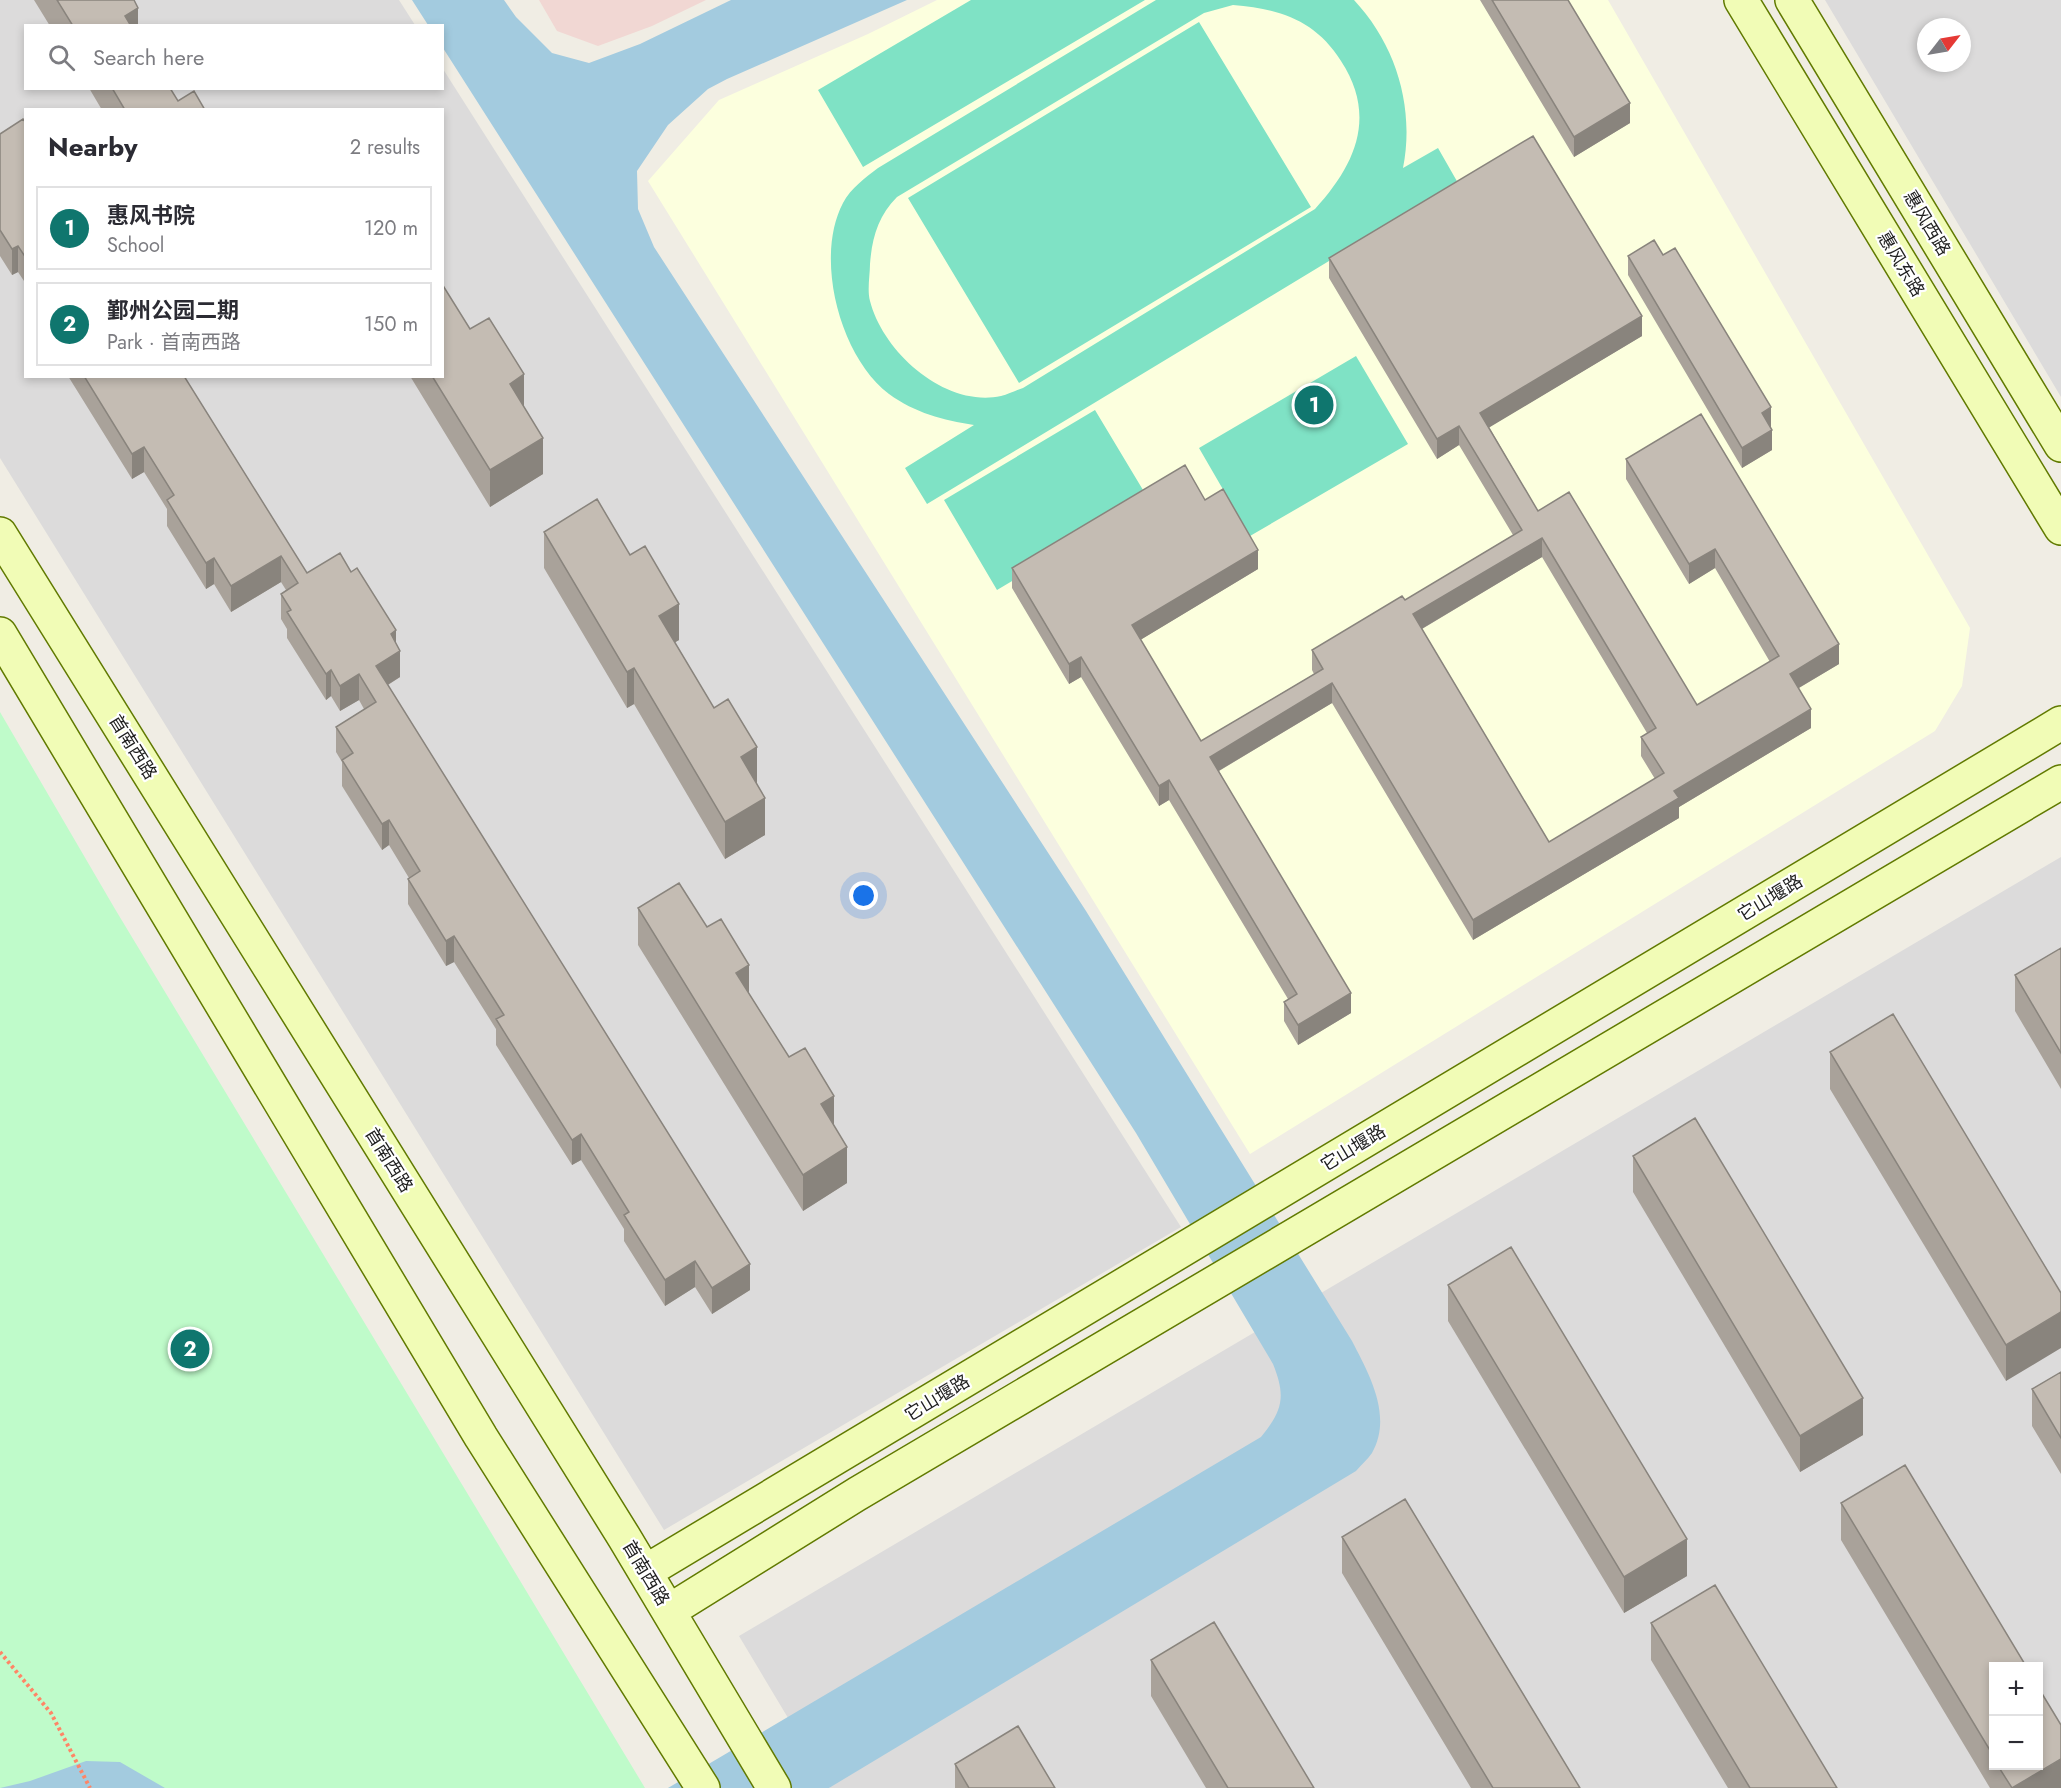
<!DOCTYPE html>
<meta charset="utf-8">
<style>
body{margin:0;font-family:Jost,"Noto Sans SC",sans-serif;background:#f2f2f3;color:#2b2b33}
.controls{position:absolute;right:18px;bottom:18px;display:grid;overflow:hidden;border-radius:0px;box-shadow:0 3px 9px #0003}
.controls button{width:54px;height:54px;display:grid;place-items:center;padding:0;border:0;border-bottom:2px solid #e1e1e2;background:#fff;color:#2b2b33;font:30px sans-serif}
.compass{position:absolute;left:1917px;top:18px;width:54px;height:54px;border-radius:50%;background:#fff;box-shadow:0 3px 9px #0003;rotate:59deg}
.you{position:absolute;left:864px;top:896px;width:21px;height:21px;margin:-15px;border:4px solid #fff;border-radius:50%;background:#1a73e8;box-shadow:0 0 0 9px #1a73e833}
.badge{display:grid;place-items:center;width:39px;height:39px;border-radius:50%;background:#0f766e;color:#fff;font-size:20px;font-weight:700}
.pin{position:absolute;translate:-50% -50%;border:3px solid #fff;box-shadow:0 2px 6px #0006}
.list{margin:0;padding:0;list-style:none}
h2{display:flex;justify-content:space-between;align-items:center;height:78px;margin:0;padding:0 24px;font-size:26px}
h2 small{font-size:20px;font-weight:400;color:#7c7c81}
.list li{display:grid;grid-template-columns:39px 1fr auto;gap:18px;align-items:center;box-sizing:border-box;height:84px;margin:0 12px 12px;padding:0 12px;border:2px solid #e1e1e2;border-radius:0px}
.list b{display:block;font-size:22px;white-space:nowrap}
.list p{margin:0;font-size:20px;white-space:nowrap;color:#7c7c81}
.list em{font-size:20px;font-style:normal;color:#7c7c81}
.icon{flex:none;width:33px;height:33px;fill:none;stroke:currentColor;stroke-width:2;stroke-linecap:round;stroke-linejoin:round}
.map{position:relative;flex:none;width:2061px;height:1788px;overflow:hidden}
.search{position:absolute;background:#fff;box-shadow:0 3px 9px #0003;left:24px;top:24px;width:420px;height:66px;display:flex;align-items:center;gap:15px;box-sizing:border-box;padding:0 21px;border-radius:0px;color:#7c7c81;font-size:22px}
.panel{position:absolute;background:#fff;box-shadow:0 3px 9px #0003;left:24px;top:108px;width:420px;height:270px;border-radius:0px}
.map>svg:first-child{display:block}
</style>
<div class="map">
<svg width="2061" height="1788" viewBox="0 0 2061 1788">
<rect width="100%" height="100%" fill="#f0ede4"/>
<path fill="#dcdbdb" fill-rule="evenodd" d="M0 0H399L415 25 26 26V88H442L443 69 1181 1227 664 1530 0 458ZM26 110H442V376H26Z
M1825 0H2061V397ZM1926 27H1962V63H1926Z
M2061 857V1788H830L739 1636ZM1994 1666H2038V1766H1994Z"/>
<path fill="#f1d7d3" d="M539 0H706L652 26 598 46 557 31Z"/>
<path fill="#fcffde" d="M937 0H1608L1970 628 1962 686 1935 731 1250 1154 648 181 719 100 868 34Z"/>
<path fill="#bffbca" d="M0 712 115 909 645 1788H0Z"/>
<path fill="#7fe2c5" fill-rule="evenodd" d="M971 0H1145L863 167 818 90Z
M1156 0H1354C1396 45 1415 107 1403 168L1438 148 1458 183 927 504 905 468 974 425C943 420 915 413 889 394 840 357 814 258 843 203 851 188 865 178 878 168ZM1233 5C1280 9 1315 20 1341 61 1377 116 1356 164 1315 209L1023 388C1016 390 1009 394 1001 396 945 408 883 352 870 301 867 290 870 275 870 264 872 238 878 216 897 197L1204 13Z
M1199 22 1311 207 1019 383 908 198Z
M1356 356 1408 444 1250 536 1199 448Z
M1095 410 1149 500 997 590 944 500Z"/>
<path fill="#a3cbdf" d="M412 0H504L516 17 552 53 589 63 640 44 731 0H907L727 79 708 89 668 125 637 171 638 209 654 247 1086 911 1352 1341C1369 1374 1393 1416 1372 1453 1368 1459 1361 1465 1356 1471L829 1788H668L1261 1437C1283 1410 1286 1396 1273 1364L1136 1133 443 48 442 26 428 25Z
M86 1761 120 1762 165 1788H0L30 1781Z"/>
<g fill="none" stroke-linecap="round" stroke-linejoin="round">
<g stroke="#617a01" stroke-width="36">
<path id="secondary" d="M1741 0 2061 528
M1792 0 2061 445
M0 534 624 1537 774 1788
M0 634 481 1437 703 1788
M645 1572 2061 723
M669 1611 857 1494 2061 782"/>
</g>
<path stroke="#ff8566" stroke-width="4" stroke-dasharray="3 3" stroke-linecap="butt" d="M0 1652 51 1713 90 1788"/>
<use href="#secondary" stroke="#f1fcb6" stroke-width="33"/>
</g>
<path fill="#a9a29a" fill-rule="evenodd" d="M34 0H134L138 26H50Z
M1480 0H1568L1630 123 1574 157Z
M89 88H170L178 101 205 110H102Z
M26 123V284L18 272 12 275 0 256V134Z
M1628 256 1771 427 1770 428 1772 450 1742 468 1628 275Z
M1329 258 1642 336 1489 427 1538 511 1697 705 1770 662 1715 568 1689 584 1626 479V459L1839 664 1799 688 1811 728 1679 807V818L1473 940 1332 703 1219 771 1351 1013 1298 1045 1284 1021V1002L1288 999 1169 800 1159 806 1081 677 1069 684 1012 588V568L1205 500 1258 569 1140 640 1201 741 1314 674 1312 670V650L1405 600 1513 535 1459 445 1437 459 1329 278ZM1542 557 1647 733 1641 737V756L1655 779 1549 842 1422 629Z
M470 329 524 407 543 474 490 507 410 376H442Z
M68 376H184L307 573 396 644 400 677 388 685 750 1290 712 1314 695 1287 665 1306 624 1241V1229L581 1160 572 1165 496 1045V1029L454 962 446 966 408 904V879L409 878 389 845 382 850 342 786V762L336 752V727L364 709 359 700 340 711 331 696 326 700 287 638V629L281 619V594L286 590 281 582 231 612 214 584 206 589 167 526V509L144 472 132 479Z
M544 532 679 640 675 642 757 783 765 835 725 859 634 704 627 708 544 568Z
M638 908 707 927 789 1057 834 1125 847 1183 803 1211 638 945Z
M2061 948V1089L2015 1011V975Z
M1830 1052 2061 1293 2006 1381 1830 1089Z
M1633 1156 1863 1435 1800 1472 1633 1192Z
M1448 1285 1687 1576 1624 1613 1448 1321Z
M2061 1372V1474L2032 1426V1389Z
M1841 1503 1994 1666V1766H2038L2061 1788H1990L1841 1540Z
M1342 1537 1580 1788H1471L1342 1573Z
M1651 1623 1837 1788H1728L1651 1660Z
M1151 1660 1314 1788H1206L1151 1696Z
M955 1764 1055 1788H955Z"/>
<path fill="#89847d" d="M138 8V26H125V16Z
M1630 103V123L1574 157V137Z
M18 246V272L12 275V249Z
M1642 316V336L1480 433V413Z
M524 374V411L510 384Z
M1771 407V427L1762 433V413Z
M1459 426V445L1437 459V439Z
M1772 430V450L1742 468V448Z
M543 438V474L490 507V470Z
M144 447V472L132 479V454Z
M1542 538V557L1413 634V614Z
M1715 549V568L1689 584V564Z
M1258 550V569L1132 645V625Z
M281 556V582L231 612V586Z
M214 558V584L206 589V563Z
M679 604V640L659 652V616Z
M396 630V654L400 651V677L376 692V666L391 634Z
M1839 644V664L1790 693V674Z
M1081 657V677L1069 684V664Z
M634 668V704L627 708V672Z
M331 670V696L326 700V674Z
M359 674V700L340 711V686Z
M1332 683V703L1210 776V757Z
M1811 709V728L1679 807V818L1473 940V920L1674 791Z
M757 747V783L741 793V757Z
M1169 780V800L1159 806V786Z
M765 798V835L725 859V822Z
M389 820V845L382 850V824Z
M454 936V962L446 966V941Z
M749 965V1001L736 973Z
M1351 993V1013L1298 1045V1025Z
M834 1096V1132L821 1104Z
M581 1134V1160L572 1165V1140Z
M847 1147V1183L803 1211V1175Z
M695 1261V1287L665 1306V1280Z
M750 1264V1290L712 1314V1288Z
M2061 1312V1348L2006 1381V1345Z
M1863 1398V1435L1800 1472V1436Z
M1687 1539V1576L1624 1613V1577Z
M2061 1759V1788H2012Z"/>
<path fill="#c4bcb3" stroke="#89847d" stroke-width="1.5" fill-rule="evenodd" d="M57 0H134L138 8 125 16 131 26H73Z
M1492 0H1568L1630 103 1574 137Z
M112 88H170L178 101 194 91 205 110H125Z
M23 119 26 123V258L18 246 12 249 0 230V134Z
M1533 136 1642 316 1480 413 1538 511 1569 492 1697 705 1779 656 1715 549 1689 564 1626 459 1701 414 1839 644 1790 674 1811 709 1674 791 1679 798 1473 920 1332 683 1210 757 1351 993 1298 1025 1284 1002 1297 994 1169 780 1159 786 1081 657 1069 664 1012 568 1185 465 1205 500 1223 489 1258 550 1132 625 1201 741 1323 669 1312 650 1402 596 1405 600 1522 530 1459 426 1437 439 1329 258ZM1542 538 1656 728 1641 737 1664 773 1549 842 1413 614Z
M1654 240 1663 255 1675 248 1771 407 1762 413 1772 430 1742 448 1628 256Z
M442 284 470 329 489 318 524 374 510 384 543 438 490 470 432 376H442Z
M84 376H184L307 573 340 553 351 572 357 568 396 630 391 634 400 651 376 666 750 1264 712 1288 695 1261 665 1280 624 1215 629 1212 581 1134 572 1140 496 1019 504 1015 454 936 446 941 408 879 420 871 389 820 382 824 342 760 353 753 336 727 376 702 359 674 340 686 331 670 326 674 287 612 291 610 281 594 298 583 281 556 231 586 214 558 206 563 167 500 174 495 144 447 132 454Z
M597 499 630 555 645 546 679 604 659 616 714 708 728 699 757 747 741 757 765 798 725 822 634 668 627 672 544 532Z
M679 883 707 927 721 919 749 965 736 973 789 1057 805 1048 834 1096 821 1104 847 1147 803 1175 638 908Z
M2061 948V1053L2015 975Z
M1893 1014 2061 1293V1312L2006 1345 1830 1052Z
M1695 1118 1863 1398 1800 1436 1633 1156Z
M1511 1247 1687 1539 1624 1577 1448 1285Z
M2061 1372V1438L2032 1389Z
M1905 1465 2026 1666H1994V1757L1841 1503Z
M1405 1499 1580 1788H1493L1342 1537Z
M1715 1585 1837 1788H1750L1651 1623Z
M1214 1622 1314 1788H1228L1151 1660Z
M2038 1687 2061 1725V1759L2012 1788 1998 1766H2038Z
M1018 1726 1055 1788H969L955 1764Z"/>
<g text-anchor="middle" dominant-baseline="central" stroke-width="4.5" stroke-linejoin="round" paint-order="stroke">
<g font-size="18" fill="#1e1e1e" stroke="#fff">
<text transform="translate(1927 223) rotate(59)">惠风西路</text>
<text transform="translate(1901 264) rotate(59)">惠风东路</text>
<text transform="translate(133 747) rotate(58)">首南西路</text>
<text transform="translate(1770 898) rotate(-31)">它山堰路</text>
<text transform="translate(1353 1148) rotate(-31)">它山堰路</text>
<text transform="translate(389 1160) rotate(58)">首南西路</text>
<text transform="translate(937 1398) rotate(-31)">它山堰路</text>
<text transform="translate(646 1573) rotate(59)">首南西路</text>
</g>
</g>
</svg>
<div class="controls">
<button>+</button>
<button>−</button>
</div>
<svg class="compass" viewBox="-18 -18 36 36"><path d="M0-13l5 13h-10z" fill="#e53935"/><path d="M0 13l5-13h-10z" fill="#7c7c81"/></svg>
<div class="you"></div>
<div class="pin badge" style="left:1314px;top:405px">1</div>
<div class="pin badge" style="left:190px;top:1349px">2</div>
<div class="search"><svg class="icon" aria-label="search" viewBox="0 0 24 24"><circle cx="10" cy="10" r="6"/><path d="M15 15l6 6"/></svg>Search here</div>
<section class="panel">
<h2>Nearby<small>2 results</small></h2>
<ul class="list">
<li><span class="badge">1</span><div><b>惠风书院</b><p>School</p></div><em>120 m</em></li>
<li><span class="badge">2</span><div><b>鄞州公园二期</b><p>Park · 首南西路</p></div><em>150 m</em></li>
</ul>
</section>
</div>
